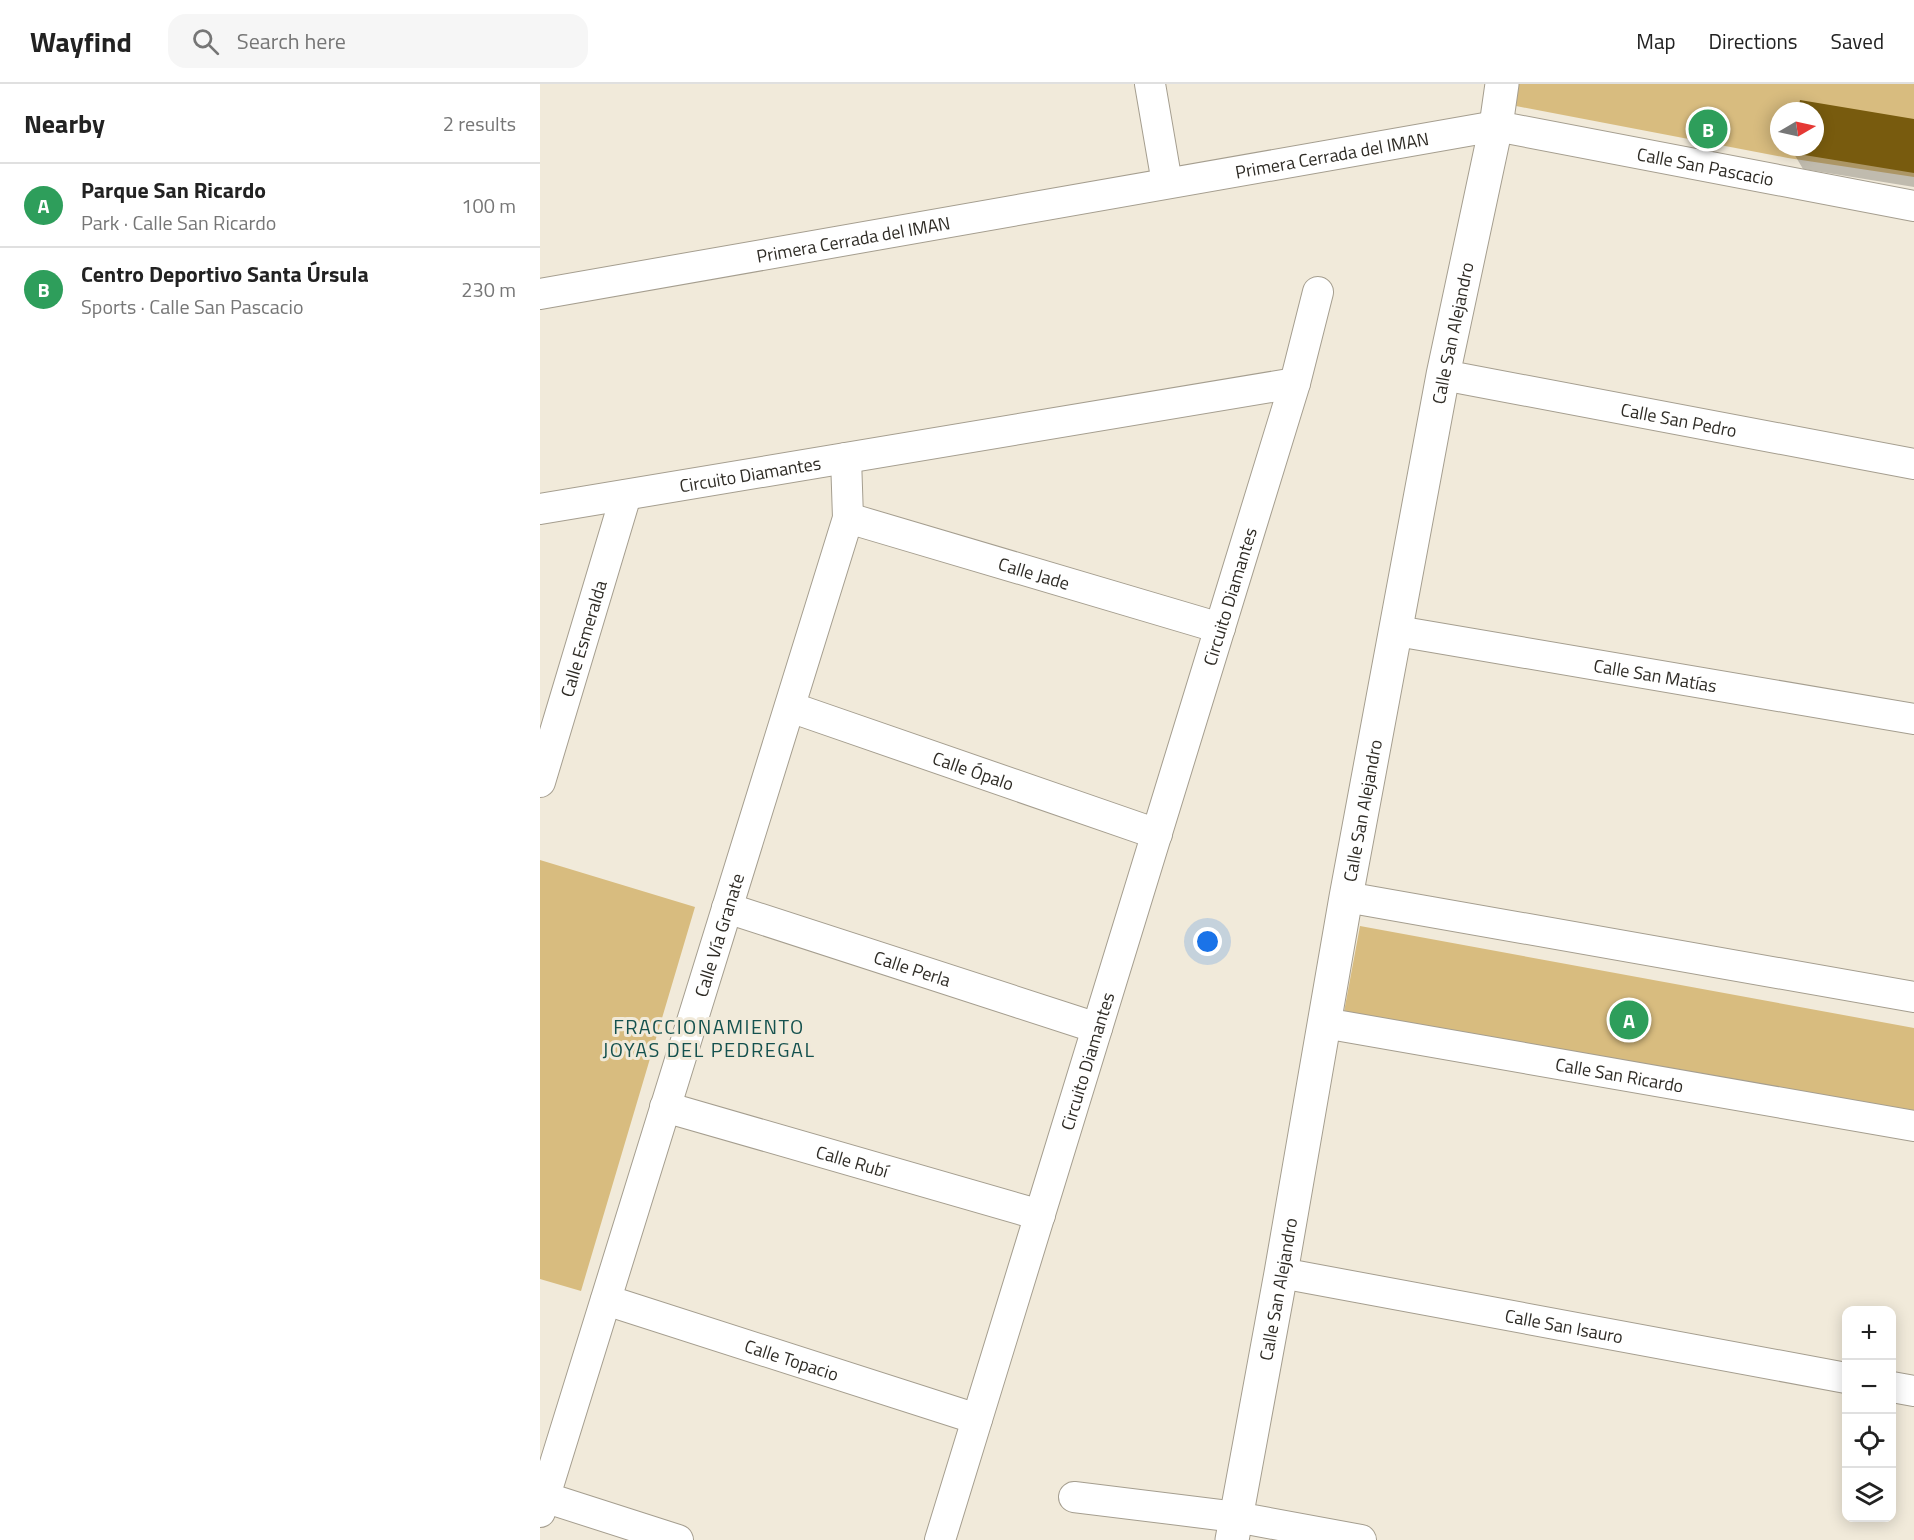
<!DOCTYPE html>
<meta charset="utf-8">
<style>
body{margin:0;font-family:"Titillium Web",sans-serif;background:#f6f6f6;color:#222}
.controls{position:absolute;right:18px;bottom:18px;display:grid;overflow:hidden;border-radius:12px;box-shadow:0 3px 15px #0003}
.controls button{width:54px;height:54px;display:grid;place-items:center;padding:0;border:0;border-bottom:2px solid #e0e0e0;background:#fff;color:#222;font:30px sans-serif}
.compass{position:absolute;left:1230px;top:18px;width:54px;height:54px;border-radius:50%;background:#fff;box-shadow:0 3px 15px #0003;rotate:81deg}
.you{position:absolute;left:668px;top:858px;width:21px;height:21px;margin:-15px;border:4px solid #fff;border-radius:50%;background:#1a73e8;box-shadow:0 0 0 9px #1a73e833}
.badge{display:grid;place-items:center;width:39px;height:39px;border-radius:50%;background:#b45309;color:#fff;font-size:20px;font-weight:700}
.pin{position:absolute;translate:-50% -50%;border:3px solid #fff;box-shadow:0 2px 6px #0006}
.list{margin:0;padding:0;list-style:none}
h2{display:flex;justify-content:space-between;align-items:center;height:78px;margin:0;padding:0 24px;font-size:26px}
h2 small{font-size:20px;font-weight:400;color:#767676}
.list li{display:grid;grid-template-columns:39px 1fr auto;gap:18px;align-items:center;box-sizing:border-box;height:84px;padding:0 24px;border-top:2px solid #e0e0e0}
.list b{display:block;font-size:22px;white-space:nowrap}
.list p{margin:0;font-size:20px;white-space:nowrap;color:#767676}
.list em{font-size:20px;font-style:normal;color:#767676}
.icon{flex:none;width:33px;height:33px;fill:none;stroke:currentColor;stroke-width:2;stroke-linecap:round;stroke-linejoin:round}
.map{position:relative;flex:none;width:1374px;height:1456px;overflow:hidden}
header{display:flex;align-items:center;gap:36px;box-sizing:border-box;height:84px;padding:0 30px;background:#fff;border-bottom:2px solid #e0e0e0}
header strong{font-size:28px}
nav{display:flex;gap:33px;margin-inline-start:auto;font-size:21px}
.search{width:420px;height:54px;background:#f6f6f6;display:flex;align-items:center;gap:15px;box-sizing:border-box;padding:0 21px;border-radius:18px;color:#767676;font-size:22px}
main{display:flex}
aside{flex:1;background:#fff}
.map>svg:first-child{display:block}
</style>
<header>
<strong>Wayfind</strong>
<div class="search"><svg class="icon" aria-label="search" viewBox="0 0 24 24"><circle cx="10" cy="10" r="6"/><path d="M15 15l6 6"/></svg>Search here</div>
<nav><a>Map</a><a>Directions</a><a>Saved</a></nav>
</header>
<main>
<aside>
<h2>Nearby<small>2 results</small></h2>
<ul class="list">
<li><span class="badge" style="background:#2e9e5b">A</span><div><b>Parque San Ricardo</b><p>Park · Calle San Ricardo</p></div><em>100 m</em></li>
<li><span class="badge" style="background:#2e9e5b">B</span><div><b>Centro Deportivo Santa Úrsula</b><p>Sports · Calle San Pascacio</p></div><em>230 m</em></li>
</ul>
</aside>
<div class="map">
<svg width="1374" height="1456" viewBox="0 0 1374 1456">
<rect width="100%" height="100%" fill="#f1eada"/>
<path fill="#d8bc7f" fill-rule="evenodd" d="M979 0H1374V93L1248 74 976 22ZM1239 27H1275V63H1239Z
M0 776 155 823 41 1207 0 1195Z
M820 842 1374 944V1032L804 928Z"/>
<path fill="#0003" d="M1261 18 1374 37V103L1263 85 1253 68 1254 63H1275V27H1260Z"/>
<path fill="#785b0e" d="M1260 16 1374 35V89L1252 69V63H1275V27H1258Z"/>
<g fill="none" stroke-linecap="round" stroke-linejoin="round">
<g stroke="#a59e8f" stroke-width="32">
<g id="minor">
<path d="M610 0 627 99"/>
<path id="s1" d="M0 210 956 42 1374 122"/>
<path id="s2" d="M903 291 1374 380"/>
<path id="s3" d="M0 425 755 299"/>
<path id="s4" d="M308 434 680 544"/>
<path id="s5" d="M857 547 1374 635"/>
<path id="s6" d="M250 623 617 750"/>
<path id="s7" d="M0 698 86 411"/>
<path d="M806 813 1374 913"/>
<path id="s8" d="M187 824 557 944"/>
<path id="s9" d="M784 939 1374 1042"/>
<path id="s10" d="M125 1023 500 1131"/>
<path id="s11" d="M741 1189 1306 1294"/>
<path id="s12" d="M66 1216 437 1335"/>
<path d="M1352 1303 1374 1307"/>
<path d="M4 1413 138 1456"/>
<path d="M534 1413 696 1433 821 1456"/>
<path id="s13" d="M0 1428 308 434 306 374"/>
<path id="s14" d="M400 1456 755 299 778 208"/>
</g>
</g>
<g stroke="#a59e8f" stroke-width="35">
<g id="tertiary">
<path id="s15" d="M692 1456 741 1189 806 813 903 291 956 42 962 0"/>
</g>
</g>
<use href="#minor" stroke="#fff" stroke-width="30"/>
<use href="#tertiary" stroke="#fff" stroke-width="33"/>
</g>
<g text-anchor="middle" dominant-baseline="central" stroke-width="6" stroke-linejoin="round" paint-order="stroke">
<g font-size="18" fill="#2f2c26" stroke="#f1eada">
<text stroke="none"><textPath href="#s1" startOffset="804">Primera Cerrada del IMAN</textPath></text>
<text stroke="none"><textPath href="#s1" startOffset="1184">Calle San Pascacio</textPath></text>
<text stroke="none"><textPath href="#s1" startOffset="318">Primera Cerrada del IMAN</textPath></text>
<text stroke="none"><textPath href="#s15" startOffset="1227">Calle San Alejandro</textPath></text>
<text stroke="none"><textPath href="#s2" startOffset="240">Calle San Pedro</textPath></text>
<text stroke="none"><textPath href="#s3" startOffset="213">Circuito Diamantes</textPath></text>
<text stroke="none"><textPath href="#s4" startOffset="194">Calle Jade</textPath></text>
<text stroke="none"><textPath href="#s14" startOffset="987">Circuito Diamantes</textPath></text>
<text stroke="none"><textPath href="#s7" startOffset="150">Calle Esmeralda</textPath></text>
<text stroke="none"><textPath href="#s5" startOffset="262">Calle San Matías</textPath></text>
<text stroke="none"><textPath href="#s6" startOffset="194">Calle Ópalo</textPath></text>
<text stroke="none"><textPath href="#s15" startOffset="741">Calle San Alejandro</textPath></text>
<text stroke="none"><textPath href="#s13" startOffset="604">Calle Vía Granate</textPath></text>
<text stroke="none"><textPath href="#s8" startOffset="195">Calle Perla</textPath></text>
<text stroke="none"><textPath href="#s14" startOffset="501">Circuito Diamantes</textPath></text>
<text stroke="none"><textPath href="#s9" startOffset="300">Calle San Ricardo</textPath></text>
<text stroke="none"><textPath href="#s10" startOffset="195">Calle Rubí</textPath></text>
<text stroke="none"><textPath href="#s15" startOffset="255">Calle San Alejandro</textPath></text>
<text stroke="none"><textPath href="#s11" startOffset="288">Calle San Isauro</textPath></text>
<text stroke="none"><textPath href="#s12" startOffset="195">Calle Topacio</textPath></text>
</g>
<g font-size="20" letter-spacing="1.5" fill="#14514e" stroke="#f1eada">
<text x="169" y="942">FRACCIONAMIENTO<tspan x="169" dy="23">JOYAS DEL PEDREGAL</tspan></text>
</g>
</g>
</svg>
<div class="controls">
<button>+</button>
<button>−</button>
<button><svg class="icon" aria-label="locate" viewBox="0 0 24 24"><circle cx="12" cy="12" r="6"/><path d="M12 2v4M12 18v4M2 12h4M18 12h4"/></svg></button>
<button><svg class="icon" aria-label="layers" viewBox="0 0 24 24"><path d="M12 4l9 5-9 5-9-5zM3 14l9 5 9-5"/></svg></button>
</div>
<svg class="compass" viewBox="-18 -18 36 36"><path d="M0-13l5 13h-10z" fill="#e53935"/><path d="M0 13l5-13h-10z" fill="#767676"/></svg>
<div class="you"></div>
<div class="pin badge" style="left:1089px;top:936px;background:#2e9e5b">A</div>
<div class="pin badge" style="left:1168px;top:45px;background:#2e9e5b">B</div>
</div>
</main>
